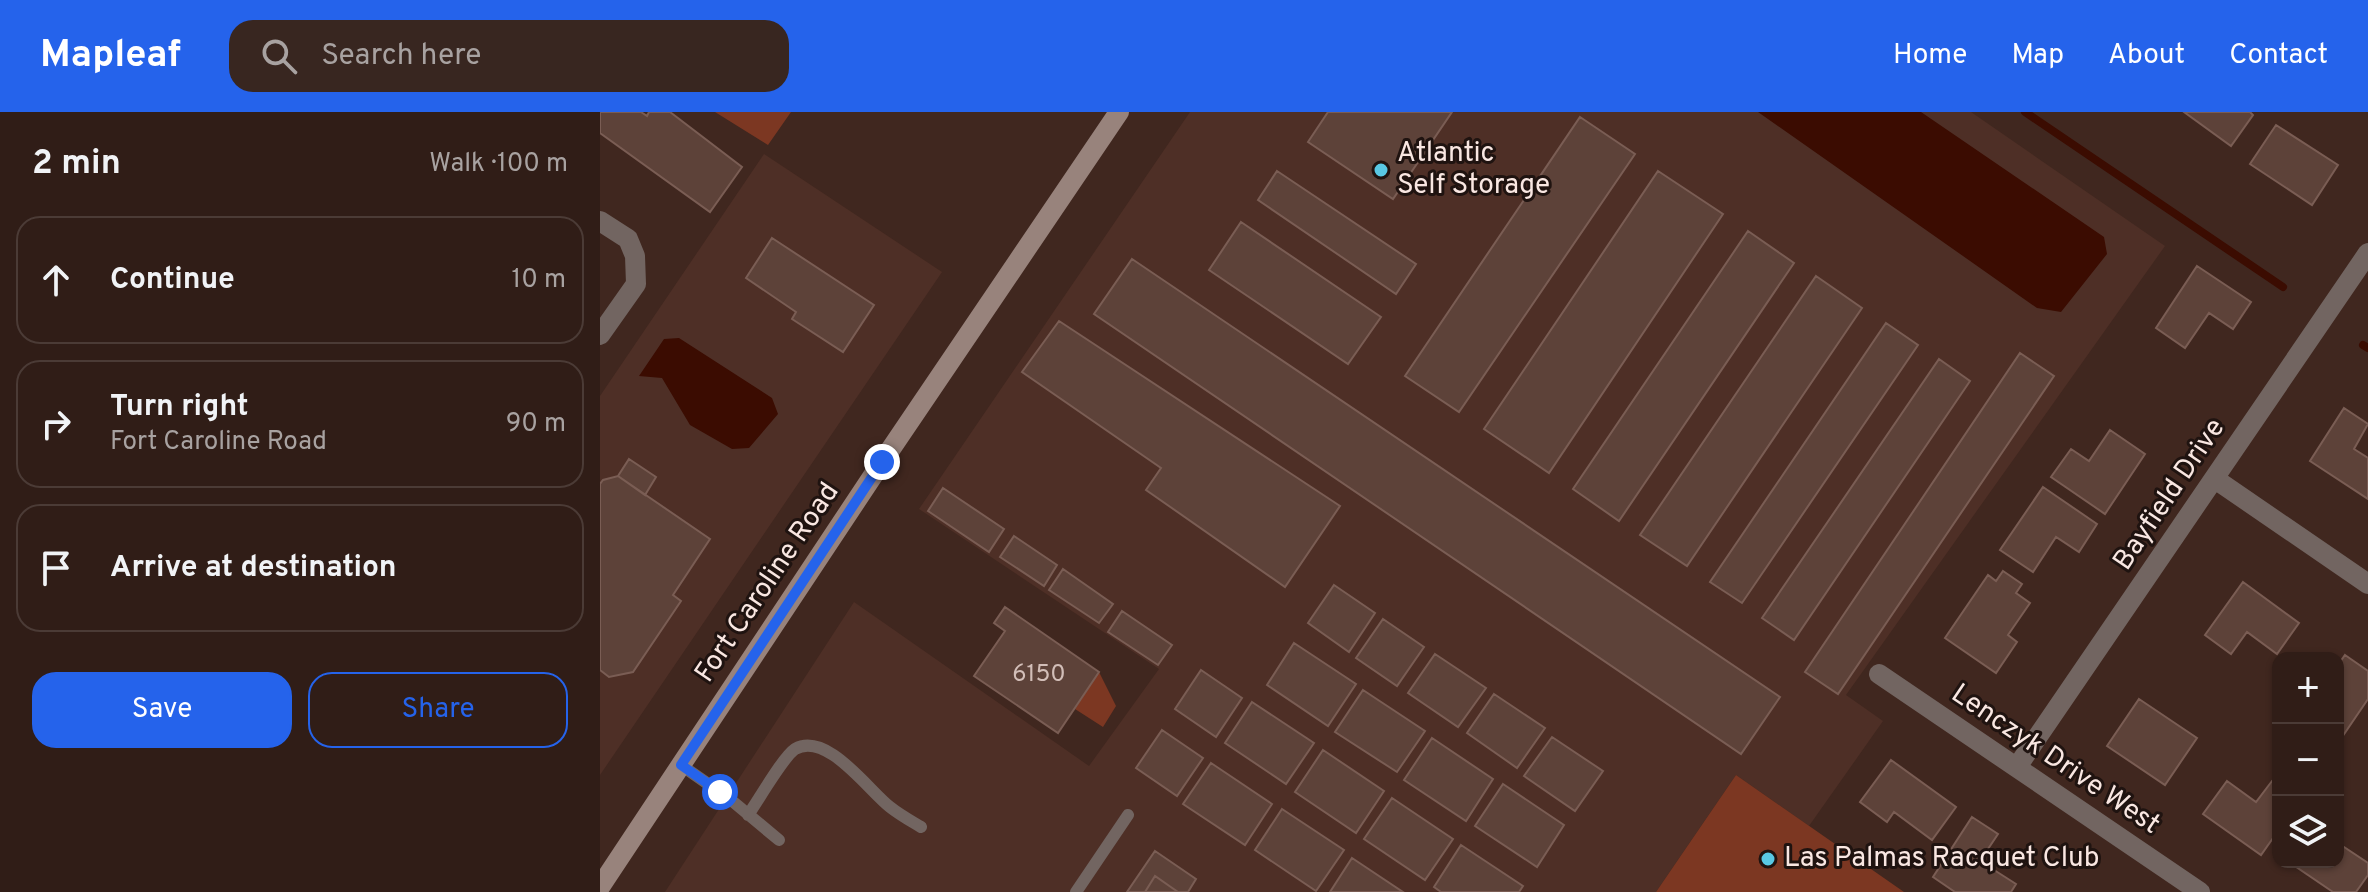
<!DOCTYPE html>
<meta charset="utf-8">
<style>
body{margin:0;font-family:Overpass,sans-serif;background:#382620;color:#f1f3f6}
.controls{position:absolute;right:24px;bottom:24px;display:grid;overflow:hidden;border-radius:16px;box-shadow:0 2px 6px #0004}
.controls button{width:72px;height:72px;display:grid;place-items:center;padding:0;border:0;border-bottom:2px solid #4b3b36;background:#301d17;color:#f1f3f6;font:40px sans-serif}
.stop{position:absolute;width:24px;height:24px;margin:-18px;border:6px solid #2563eb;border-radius:50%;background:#fff}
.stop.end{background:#2563eb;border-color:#fff;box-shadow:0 2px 8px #0008}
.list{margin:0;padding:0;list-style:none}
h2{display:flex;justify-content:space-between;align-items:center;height:104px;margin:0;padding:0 32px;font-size:34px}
h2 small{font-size:26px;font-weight:400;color:#a8a2a1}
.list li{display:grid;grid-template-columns:52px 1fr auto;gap:24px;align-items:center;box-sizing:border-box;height:128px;margin:0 16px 16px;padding:0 16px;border:2px solid #4b3b36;border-radius:24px}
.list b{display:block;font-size:30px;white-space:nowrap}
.list p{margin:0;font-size:26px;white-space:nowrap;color:#a8a2a1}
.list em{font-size:26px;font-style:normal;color:#a8a2a1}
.actions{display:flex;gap:16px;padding:24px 32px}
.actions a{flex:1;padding:18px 0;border:2px solid #2563eb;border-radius:24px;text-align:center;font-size:28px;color:#2563eb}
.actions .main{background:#2563eb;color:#fff}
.icon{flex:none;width:44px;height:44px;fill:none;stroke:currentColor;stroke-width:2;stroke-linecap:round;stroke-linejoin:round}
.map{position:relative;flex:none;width:1768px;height:780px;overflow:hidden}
header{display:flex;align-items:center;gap:48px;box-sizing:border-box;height:112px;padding:0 40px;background:#2563eb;color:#fff}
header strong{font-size:38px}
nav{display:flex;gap:44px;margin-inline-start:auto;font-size:28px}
.search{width:560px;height:72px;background:#382620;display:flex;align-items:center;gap:20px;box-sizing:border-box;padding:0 28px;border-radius:24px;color:#a8a2a1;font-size:30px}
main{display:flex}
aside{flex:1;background:#301d17}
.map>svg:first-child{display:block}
</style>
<header>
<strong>Mapleaf</strong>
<div class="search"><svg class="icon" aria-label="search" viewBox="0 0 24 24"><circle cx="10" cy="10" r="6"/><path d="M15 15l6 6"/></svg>Search here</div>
<nav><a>Home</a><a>Map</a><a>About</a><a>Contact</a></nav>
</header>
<main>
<aside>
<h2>2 min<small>Walk · 100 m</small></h2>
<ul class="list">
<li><svg class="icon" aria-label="ahead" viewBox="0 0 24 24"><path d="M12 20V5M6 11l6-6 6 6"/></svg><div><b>Continue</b></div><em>10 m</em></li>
<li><svg class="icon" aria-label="right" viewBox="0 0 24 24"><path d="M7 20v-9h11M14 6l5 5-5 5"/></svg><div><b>Turn right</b><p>Fort Caroline Road</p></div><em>90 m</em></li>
<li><svg class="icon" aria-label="arrive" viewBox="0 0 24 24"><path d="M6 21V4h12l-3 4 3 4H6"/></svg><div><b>Arrive at destination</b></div></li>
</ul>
<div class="actions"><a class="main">Save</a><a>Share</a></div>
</aside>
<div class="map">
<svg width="1768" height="780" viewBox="0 0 1768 780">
<rect width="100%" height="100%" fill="#40271f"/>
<path fill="#4e2f26" d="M590 0H1371L1565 134 1246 583 1283 609 1209 714 1136 663 1056 780H65L254 490 489 654 559 557 319 397Z
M164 42 342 160 0 663V284Z"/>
<path fill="#7c3722" d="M115 0H191L168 33Z
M499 560 516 594 503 615 475 597Z
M1136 663 1304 780H1056Z"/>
<path fill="#3b0c01" d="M1158 0H1321L1504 125 1507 142 1461 200 1437 196Z
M79 226 172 286 178 302 149 336 132 337 90 313 62 266 39 264 64 227Z"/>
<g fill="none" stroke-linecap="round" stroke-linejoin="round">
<path stroke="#3b0c01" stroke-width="8" d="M1425 0 1683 175
M1763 233 1768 236"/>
</g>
<path fill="#5d4239" stroke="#7a5d54" stroke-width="2" d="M0 0H41L47 4 49 0H70L142 55 110 100 0 21Z
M728 0H852L793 87 708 30Z
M1584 0H1650L1653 3 1631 34Z
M980 5 1035 42 859 300 805 264Z
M1676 13 1738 53 1712 93 1650 52Z
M677 59 816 152 796 182 658 88Z
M1058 59 1123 102 949 361 884 317Z
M641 110 781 205 748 252 609 158Z
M1148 119 1194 151 1019 409 973 377Z
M172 126 274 193 243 240 192 207 196 200 146 166Z
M532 147 1180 585 1141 642 494 202Z
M1597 154 1651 190 1633 217 1609 201 1585 236 1556 216Z
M1216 164 1262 196 1087 454 1040 423Z
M459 209 740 394 685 475 546 378 561 356 422 260Z
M1286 211 1318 233 1142 491 1110 470Z
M1420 241 1454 264 1238 582 1205 560Z
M1339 247 1370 269 1194 528 1162 506Z
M1744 296 1768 312 1754 337 1768 346V387L1710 349Z
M1510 318 1545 342 1505 402 1451 365 1471 337 1489 349Z
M29 347 56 365 45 383 18 364Z
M18 364 110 427 73 483 81 489 33 560 9 565 0 558V372L3 368Z
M1443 375 1497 412 1479 440 1456 425 1433 460 1400 438Z
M343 376 404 417 389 440 328 399Z
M414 424 457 453 444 474 400 445Z
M463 457 513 492 499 511 449 478Z
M1403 459 1422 472 1416 481 1430 491 1408 523 1417 530 1396 561 1345 526 1388 463 1396 469Z
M1643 470 1699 511 1677 542 1647 520 1631 542 1605 523Z
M734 473 775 501 749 540 708 511Z
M405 495 499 560 458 621 374 564 405 519 394 511Z
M522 499 572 533 558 553 508 520Z
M783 507 824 535 797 574 756 546Z
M694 531 756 572 728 614 667 573Z
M835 542 886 576 858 615 808 581Z
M1745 543 1768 559V587L1738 631V549L1740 550Z
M601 558 642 586 616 625 575 597Z
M763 578 825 619 797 660 735 620Z
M894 582 945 616 917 656 867 621Z
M1539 587 1597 626 1565 673 1507 634Z
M652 590 714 631 686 672 625 631Z
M562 618 603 646 577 684 536 656Z
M952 625 1003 659 975 699 924 664Z
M832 626 893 667 866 709 804 668Z
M723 638 784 679 756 721 695 680Z
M1291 648 1356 695 1332 728 1294 700 1287 710 1260 690Z
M611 651 672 692 645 733 583 692Z
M1627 669 1656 690 1672 669 1678 673V719L1661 743 1603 702Z
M903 672 964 713 937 755 875 714Z
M792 686 853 727 825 768 764 727Z
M682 697 744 738 716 779 655 738Z
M1372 705 1398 722 1380 749 1416 772 1411 780H1355L1333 765Z
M1738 731 1768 751V763L1756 780H1733L1689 750H1738Z
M861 733 923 774 919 780H841L834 775Z
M555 739 596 767 588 780H578L555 764 545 780H527Z
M752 746 803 780H730Z
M555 764 578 780H545Z"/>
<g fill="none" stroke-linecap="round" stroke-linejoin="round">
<path stroke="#726561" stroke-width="12" d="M81 653 131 688 179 728
M148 703C158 689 183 645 195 637 227 619 268 678 290 695 300 703 311 709 321 715
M476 780 528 703"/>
<path stroke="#726561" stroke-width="20" d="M0 109 28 127 35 144 36 172 0 223
M1615 367 1768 472
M1279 562 1600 780
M1417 655 1768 141"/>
<path stroke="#98837c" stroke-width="20" d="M0 775 282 350 519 0"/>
</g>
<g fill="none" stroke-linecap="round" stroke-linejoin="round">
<path stroke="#2563eb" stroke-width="10" d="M120 680 81 653 282 350"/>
</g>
<g fill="#59c8e4" stroke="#1f1310" stroke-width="3">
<circle cx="781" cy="58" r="8"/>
<circle cx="1168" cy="747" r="8"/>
</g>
<g text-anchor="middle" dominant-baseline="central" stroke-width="6" stroke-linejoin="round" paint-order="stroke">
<g font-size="24" fill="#d2beb8">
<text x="439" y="563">6150</text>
</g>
<g font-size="28" fill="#f9e7e2" stroke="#1f1310" text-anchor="start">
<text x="797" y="42">Atlantic<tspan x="797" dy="32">Self Storage</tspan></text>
<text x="1184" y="747">Las Palmas Racquet Club</text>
</g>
<g font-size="28" fill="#f9e7e2" stroke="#1f1310">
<text transform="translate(1570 383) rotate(-56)">Bayfield Drive</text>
<text transform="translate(168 471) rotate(-56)">Fort Caroline Road</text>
<text transform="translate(1455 648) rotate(34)">Lenczyk Drive West</text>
</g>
</g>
</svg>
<div class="controls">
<button>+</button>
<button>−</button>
<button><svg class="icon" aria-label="layers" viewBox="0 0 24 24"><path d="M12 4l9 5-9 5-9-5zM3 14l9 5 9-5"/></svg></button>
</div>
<div class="stop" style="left:120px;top:680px"></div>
<div class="stop end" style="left:282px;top:350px"></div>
</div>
</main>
